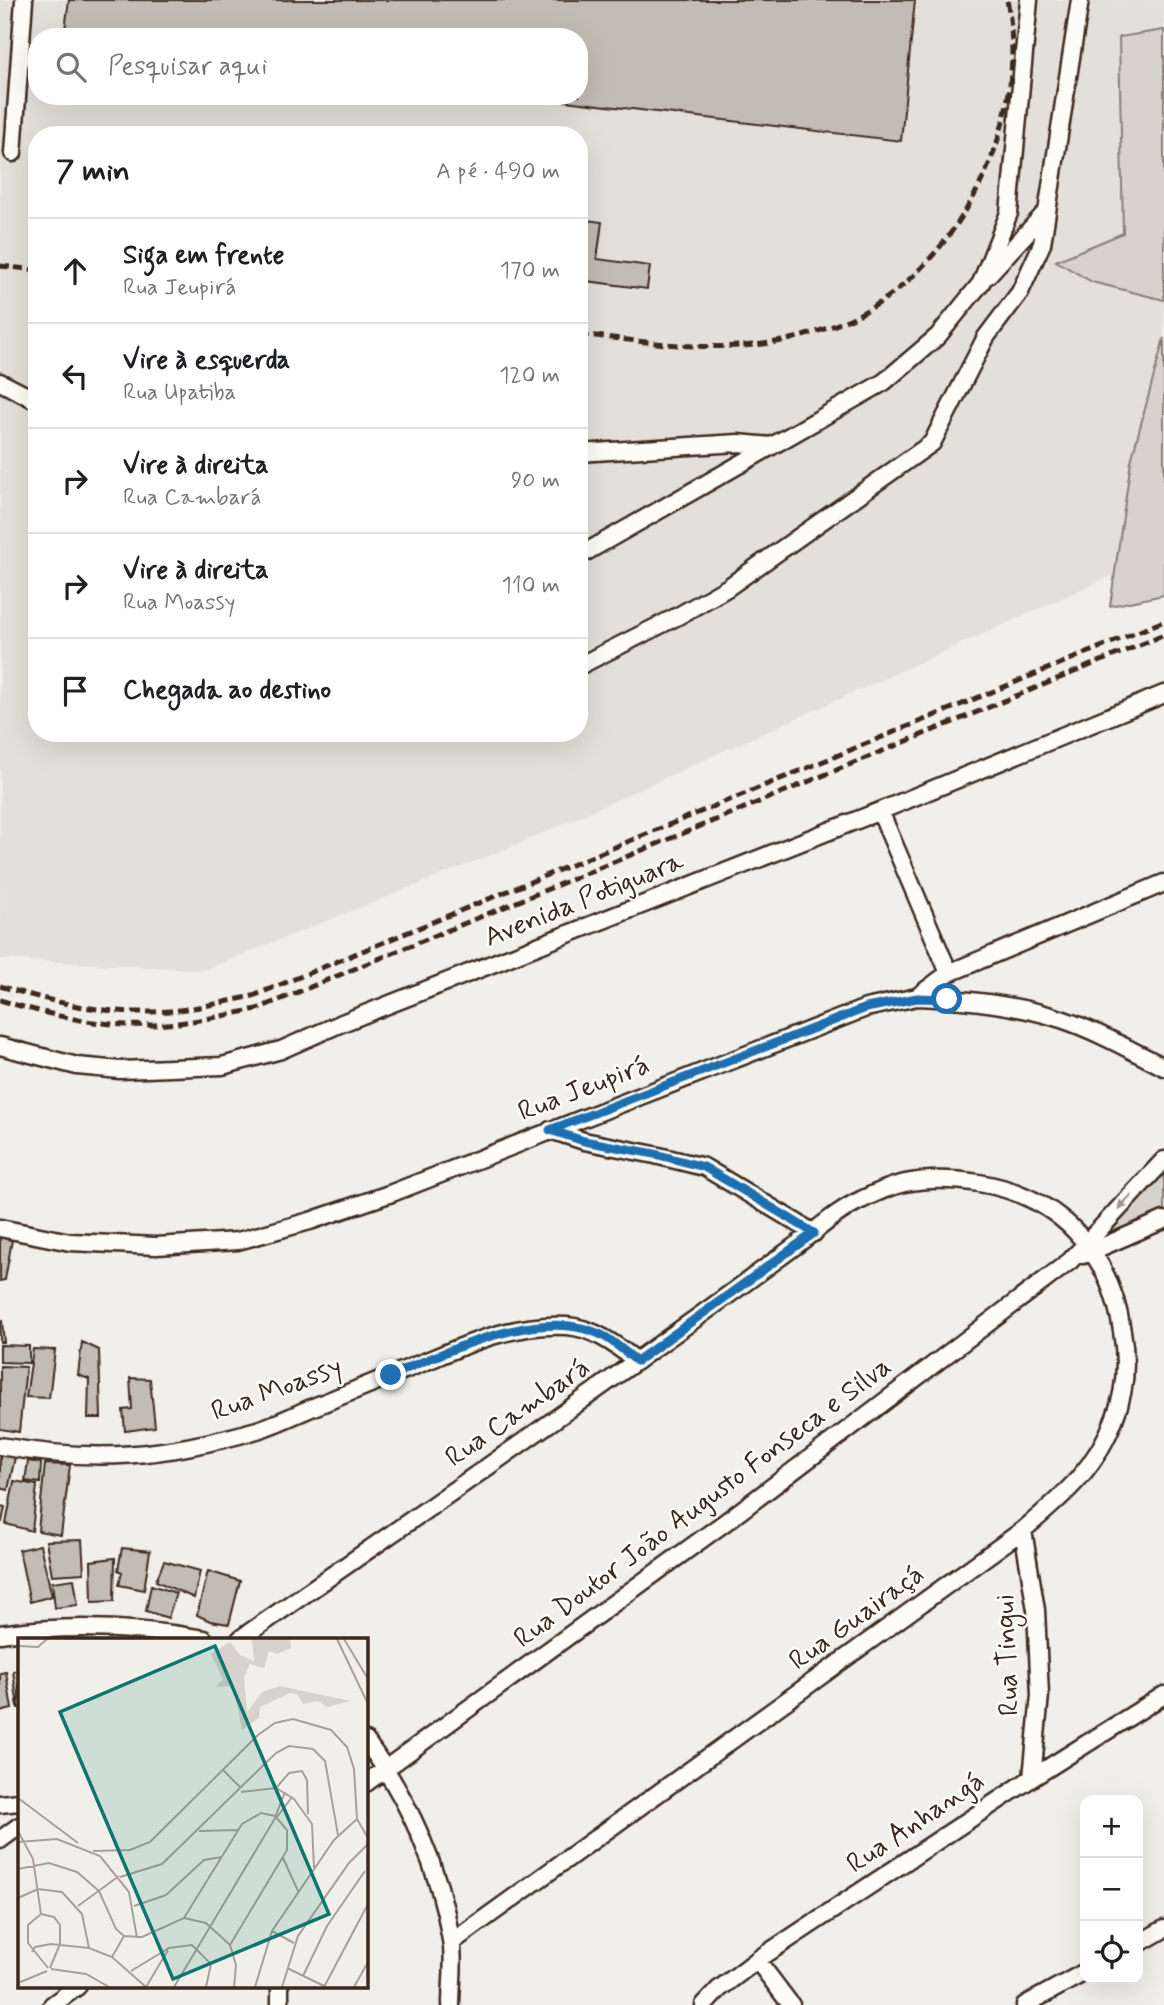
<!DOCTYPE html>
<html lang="pt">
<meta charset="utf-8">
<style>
body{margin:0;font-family:Mynerve,sans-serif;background:#f2f2f2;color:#202124}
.controls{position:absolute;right:21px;bottom:21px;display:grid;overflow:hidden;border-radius:14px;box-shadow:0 7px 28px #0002}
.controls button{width:63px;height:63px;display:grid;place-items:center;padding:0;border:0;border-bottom:2px solid #e0e0e0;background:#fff;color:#202124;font:35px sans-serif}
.stop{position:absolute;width:21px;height:21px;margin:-16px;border:5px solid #1f6fb2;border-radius:50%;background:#fff}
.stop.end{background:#1f6fb2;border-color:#fff;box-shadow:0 2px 7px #0008}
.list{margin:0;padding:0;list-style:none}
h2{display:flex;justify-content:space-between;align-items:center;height:91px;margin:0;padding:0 28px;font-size:30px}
h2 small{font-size:23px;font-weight:400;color:#757577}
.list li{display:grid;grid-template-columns:46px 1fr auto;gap:21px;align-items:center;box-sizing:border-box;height:105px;padding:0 28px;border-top:2px solid #e0e0e0}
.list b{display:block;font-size:26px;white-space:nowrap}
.list p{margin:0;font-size:23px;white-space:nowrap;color:#757577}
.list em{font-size:23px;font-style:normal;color:#757577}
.icon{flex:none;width:38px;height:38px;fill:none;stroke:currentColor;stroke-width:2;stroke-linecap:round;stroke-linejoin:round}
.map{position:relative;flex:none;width:1164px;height:2005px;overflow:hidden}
.search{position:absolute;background:#fff;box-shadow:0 7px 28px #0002;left:28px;top:28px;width:560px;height:77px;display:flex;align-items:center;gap:18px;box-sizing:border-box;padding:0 24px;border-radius:28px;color:#757577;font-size:26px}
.panel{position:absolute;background:#fff;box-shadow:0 7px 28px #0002;left:28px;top:126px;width:560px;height:616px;border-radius:28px}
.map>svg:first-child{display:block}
</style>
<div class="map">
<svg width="1164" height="2005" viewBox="0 0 1164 2005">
<rect width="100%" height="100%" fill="#f1efea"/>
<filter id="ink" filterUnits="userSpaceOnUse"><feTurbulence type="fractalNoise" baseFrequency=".0143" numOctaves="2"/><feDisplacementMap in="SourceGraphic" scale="14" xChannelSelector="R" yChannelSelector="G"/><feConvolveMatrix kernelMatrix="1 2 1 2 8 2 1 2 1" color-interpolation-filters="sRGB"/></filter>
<g filter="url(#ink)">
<path fill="#e3e0da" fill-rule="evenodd" d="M0 0H1164V552L516 845 204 970 0 959ZM37 37H579V96H37ZM37 135H579V733H37Z"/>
<path fill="#d7d2cc" stroke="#897e75" stroke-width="2" d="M1164 30V300L1092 282 1056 261 1123 233 1119 37Z
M1164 338V595L1110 606 1131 461Z
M1164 1164V1212L1096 1241Z"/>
<path fill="#c1bcb4" stroke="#3b2a1e" stroke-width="2" d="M69 0H915L901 141 523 96H579V37H64Z
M579 219 602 222 597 259 650 266 647 289 579 280Z
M0 1237 12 1240 5 1280 0 1281Z
M0 1321H2L4 1342H0Z
M82 1342 99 1350 101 1418H88L89 1379 78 1375Z
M0 1345 29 1346V1363L0 1362Z
M33 1349 55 1350 49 1398 26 1397Z
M0 1366 26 1367 19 1432 0 1429Z
M130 1378 150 1379 155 1427 125 1431 123 1410 132 1409Z
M0 1454 15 1457 8 1490 0 1488Z
M28 1461 41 1463 40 1483 25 1481Z
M45 1464 70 1465 61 1535 38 1531Z
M14 1481 37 1485 32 1531 6 1524Z
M0 1506 5 1507 2 1522H0Z
M82 1540 84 1573 52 1575 46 1541Z
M40 1545 52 1596 30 1602 19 1550Z
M122 1548 150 1551 144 1590 119 1585 122 1572 118 1570Z
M115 1558 114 1601 92 1602 91 1561Z
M164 1561 200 1571 194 1598 156 1581Z
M208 1571 240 1581 229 1624 210 1621 197 1615Z
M74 1579 78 1605 55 1608 52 1582Z
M151 1585 176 1593 168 1618 146 1611Z
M19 1670V1708H18L13 1671Z
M6 1672 12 1709 0 1712V1673Z"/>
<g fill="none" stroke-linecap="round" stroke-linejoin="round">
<g stroke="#3b2a1e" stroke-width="21">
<path id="minor" d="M13 153 24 0
M987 276 1046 212
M0 382 37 401
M579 453 738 443 772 446
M579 556 884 382 938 336 981 283 1009 213 1029 0
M579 666 678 616 727 588 932 443 986 337 1020 292 1042 244 1080 0
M880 811 949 973
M917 997C965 999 1015 1004 1061 1019 1097 1031 1130 1050 1164 1067
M0 1046 77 1066 120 1070 222 1066 281 1050 342 1023 880 811 1164 694
M550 1130 584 1141 655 1155 704 1167 814 1233
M0 1228 70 1242 156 1246 238 1241 310 1221 392 1193 866 1008 917 997 949 973 1164 883
M1083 1255 1164 1220
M0 1446C96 1463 164 1457 257 1430 277 1424 296 1414 316 1406 355 1390 395 1374 434 1358 476 1340 520 1323 567 1326 594 1328 616 1345 637 1361
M1023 1530 1036 1610 1040 1695 1032 1778
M0 1634C68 1624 136 1627 204 1639
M240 1639C378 1543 517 1448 653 1349 701 1315 748 1281 795 1246 816 1231 838 1210 861 1200 875 1193 891 1186 905 1183 930 1178 954 1179 979 1183 1059 1196 1110 1251 1122 1331 1127 1360 1126 1390 1115 1417 1097 1468 1062 1497 1023 1530L452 1942
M366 1741C408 1798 440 1869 451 1940 455 1960 451 1984 451 2005
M366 1783 731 1518 1070 1261 1164 1160
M0 1804 19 1802
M0 1840 19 1826
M1138 1944 1164 1929
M757 1960 791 2005
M280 1986V2005
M52 2005 78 1986
M704 2005 719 1989 757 1960 1032 1778 1164 1695
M1025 2005 1085 1972"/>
</g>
<use href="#minor" stroke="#fdfcf7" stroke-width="16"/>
<path stroke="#3b2a1e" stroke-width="5" stroke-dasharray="10 5" stroke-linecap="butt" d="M0 266 37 270
M579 334C649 342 721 355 791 339 828 330 868 314 897 290 980 222 1028 106 1007 0
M0 986C48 1001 97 1013 147 1012 183 1012 219 1003 253 996L1164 621
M0 1000C48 1015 99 1027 150 1025 186 1024 222 1016 257 1009L1164 635"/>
</g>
<defs><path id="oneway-solid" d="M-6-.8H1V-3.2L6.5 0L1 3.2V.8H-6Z" transform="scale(1.75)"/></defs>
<use fill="#9c938a" href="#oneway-solid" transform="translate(1125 1202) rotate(133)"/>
</g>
<g fill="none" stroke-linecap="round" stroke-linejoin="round" filter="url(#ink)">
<path stroke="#1f6fb2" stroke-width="9" d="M391 1375C450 1351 546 1302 607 1338 618 1345 627 1354 637 1361L814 1233 704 1167 655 1154 584 1141 550 1130 866 1008 917 998 947 999"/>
</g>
<g text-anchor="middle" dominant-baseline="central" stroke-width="5" stroke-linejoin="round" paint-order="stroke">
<g font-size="28" fill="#3b2a1e" stroke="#fdfcf7">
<text transform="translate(584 900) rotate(-22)">Avenida Potiguara</text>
<text transform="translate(584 1089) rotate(-21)">Rua Jeupirá</text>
<text transform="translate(277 1390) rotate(-20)">Rua Moassy</text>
<text transform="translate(518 1413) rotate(-35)">Rua Cambará</text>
<text transform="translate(703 1503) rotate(-37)">Rua Doutor João Augusto Fonseca e Silva</text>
<text transform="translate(857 1618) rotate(-36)">Rua Guairaçá</text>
<text transform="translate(1008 1655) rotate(-92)">Rua Tingui</text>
<text transform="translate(916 1823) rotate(-34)">Rua Anhangá</text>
</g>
</g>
<g transform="translate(18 1638)">
<rect width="350" height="350" fill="#f1efea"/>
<path d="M234 1H272L273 10 259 16 251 13 246 30 232 26 226 39 229 74 244 54 262 48 333 63 309 69 300 63 285 66 279 56 272 55 242 69 241 80 224 92 215 48 197 49 205 41 193 16 212 4 222 17 236 23Z" fill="#d7d2cc"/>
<path fill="none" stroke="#a8a098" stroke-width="2" d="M319 1 350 66M326 1 350 41M0 8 20 9 29 1M205 132 223 150M258 150 271 135 284 133 289 142 290 176M223 154 258 150 276 161 294 186 296 230M0 160 60 205M259 179 274 159M339 181 350 200M0 193 15 221 23 276M181 193 220 192M0 204 39 201 82 218 111 254 119 300M75 213 112 212 132 204 240 97 257 85 275 81 313 92 329 109 336 131 339 181M265 220 280 253M0 231 31 225 59 234 81 253 98 291 106 298 124 299 166 280 188 285 212 307 218 327 216 349M102 239 144 226 258 115 271 108 295 111 307 123 320 197M0 260 20 251 44 254 64 276 71 310M60 268 101 238M116 268 148 257 186 222 204 219M166 280 224 186 243 175 257 178 269 192V212L212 307M254 293 276 305M14 314 17 309 33 306 71 310 94 319 128 349M94 319 106 298M30 330 10 305V287L23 276 36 279 42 287V306L32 330M269 330 306 348M33 331 68 336 91 349M113 333 151 310 174 307 193 326 188 349M285 338 309 288 347 233M0 345 29 333M128 349 150 312M156 349 256 182 267 154M237 349 254 293 316 202 339 181M264 349 280 298 331 225 350 206M306 349 350 266M336 349 350 324"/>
<path fill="#0f766e" fill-opacity="0.15" stroke="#0f766e" stroke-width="3.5" d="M197 8 311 276 155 341 42 74Z"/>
<rect width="350" height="350" fill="none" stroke="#3b2a1e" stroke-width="3.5"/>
</g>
</svg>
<div class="controls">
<button>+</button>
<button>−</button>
<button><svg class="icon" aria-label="locate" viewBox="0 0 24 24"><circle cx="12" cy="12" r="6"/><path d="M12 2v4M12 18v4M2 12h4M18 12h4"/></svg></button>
</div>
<div class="stop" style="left:947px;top:999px"></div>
<div class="stop end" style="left:391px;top:1375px"></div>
<div class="search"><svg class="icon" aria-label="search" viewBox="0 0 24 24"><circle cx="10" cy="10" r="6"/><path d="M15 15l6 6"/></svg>Pesquisar aqui</div>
<section class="panel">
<h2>7 min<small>A pé · 490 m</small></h2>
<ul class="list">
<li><svg class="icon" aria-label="ahead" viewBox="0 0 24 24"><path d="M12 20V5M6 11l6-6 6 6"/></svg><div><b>Siga em frente</b><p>Rua Jeupirá</p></div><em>170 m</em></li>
<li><svg class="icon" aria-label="left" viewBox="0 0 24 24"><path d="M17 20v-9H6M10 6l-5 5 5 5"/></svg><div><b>Vire à esquerda</b><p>Rua Upatiba</p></div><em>120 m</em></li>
<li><svg class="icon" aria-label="right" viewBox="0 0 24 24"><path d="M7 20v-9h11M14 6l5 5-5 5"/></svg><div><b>Vire à direita</b><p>Rua Cambará</p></div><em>90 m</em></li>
<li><svg class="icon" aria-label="right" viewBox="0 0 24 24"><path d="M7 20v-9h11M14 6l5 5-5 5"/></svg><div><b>Vire à direita</b><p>Rua Moassy</p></div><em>110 m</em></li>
<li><svg class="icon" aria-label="arrive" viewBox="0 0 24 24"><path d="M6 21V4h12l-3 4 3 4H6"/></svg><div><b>Chegada ao destino</b></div></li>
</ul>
</section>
</div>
